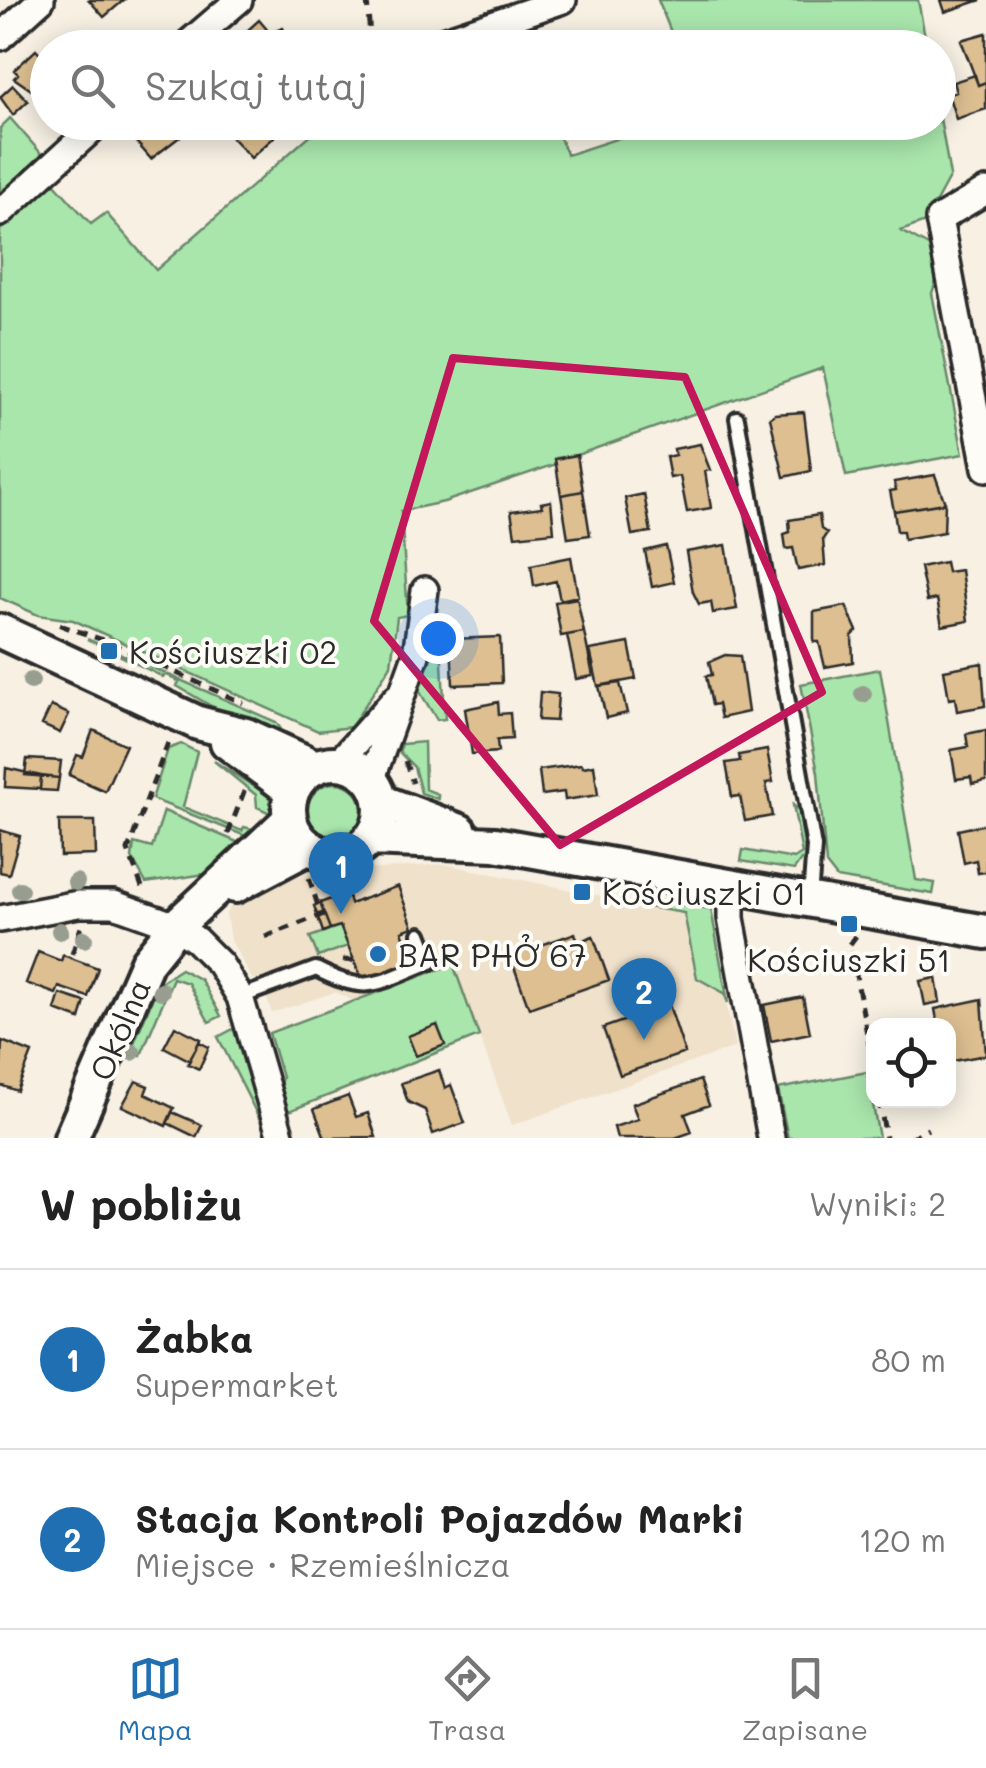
<!DOCTYPE html>
<html lang="pl">
<meta charset="utf-8">
<style>
body{margin:0;font-family:Mali,sans-serif;background:#f2f2f2;color:#222}
.controls{position:absolute;right:30px;bottom:30px;display:grid;overflow:hidden;border-radius:20px;box-shadow:0 5px 25px #0003}
.controls button{width:90px;height:90px;display:grid;place-items:center;padding:0;border:0;border-bottom:2px solid #e0e0e0;background:#fff;color:#222;font:50px sans-serif}
.you{position:absolute;left:438px;top:638px;width:35px;height:35px;margin:-25px;border:8px solid #fff;border-radius:50%;background:#1a73e8;box-shadow:0 0 0 15px #1a73e833}
.badge{display:grid;place-items:center;width:65px;height:65px;border-radius:50%;background:#1f6fb2;color:#fff;font-size:32px;font-weight:700}
.pin{position:absolute;translate:-50% -82px;filter:drop-shadow(0 2px 5px #0008)}
.pin::after{content:'';position:absolute;top:52px;width:35px;height:30px;background:inherit;clip-path:polygon(0 0,100% 0,50% 100%)}
.list{margin:0;padding:0;list-style:none}
h2{display:flex;justify-content:space-between;align-items:center;height:130px;margin:0;padding:0 40px;font-size:42px}
h2 small{font-size:32px;font-weight:400;color:#767676}
.list li{display:grid;grid-template-columns:65px 1fr auto;gap:30px;align-items:center;box-sizing:border-box;height:180px;padding:0 40px;border-top:2px solid #e0e0e0}
.list b{display:block;font-size:38px;white-space:nowrap}
.list p{margin:0;font-size:32px;white-space:nowrap;color:#767676}
.list em{font-size:32px;font-style:normal;color:#767676}
.icon{flex:none;width:55px;height:55px;fill:none;stroke:currentColor;stroke-width:2;stroke-linecap:round;stroke-linejoin:round}
.map{position:relative;flex:none;width:986px;height:1138px;overflow:hidden}
.search{position:absolute;background:#fff;box-shadow:0 5px 25px #0003;left:30px;right:30px;top:30px;height:110px;display:flex;align-items:center;gap:25px;box-sizing:border-box;padding:0 35px;border-radius:55px;color:#767676;font-size:38px}
.sheet{height:490px;background:#fff}
nav{display:flex;justify-content:space-around;align-items:center;box-sizing:border-box;height:140px;border-top:2px solid #e0e0e0;background:#fff;font-size:28px;color:#767676}
nav a{display:grid;justify-items:center;gap:5px}
nav .on{color:#1f6fb2}
.map>svg:first-child{display:block}
</style>
<div class="map">
<svg width="986" height="1138" viewBox="0 0 986 1138">
<rect width="100%" height="100%" fill="#f7f0e3"/>
<filter id="ink" filterUnits="userSpaceOnUse"><feTurbulence type="fractalNoise" baseFrequency=".01" numOctaves="2"/><feDisplacementMap in="SourceGraphic" scale="20" xChannelSelector="R" yChannelSelector="G"/><feConvolveMatrix kernelMatrix="1 2 1 2 8 2 1 2 1" color-interpolation-filters="sRGB"/></filter>
<g filter="url(#ink)">
<path fill="#efe1ca" d="M444 864 684 913 697 978 724 993 735 1047 512 1125 453 965 354 1001 335 992 272 1013 260 979H252L230 939 226 914 231 906 265 886 305 875Z"/>
<path fill="#a9e6ac" stroke="#6a886c" stroke-width="2.5" d="M658 0H918L927 47H677Z
M939 112 950 176 925 222 901 231 932 248 940 270 932 293 963 454 846 476 823 368 577 455 556 458V464L444 502 401 511 408 615 397 617 391 665 351 727 318 731 73 620 38 615 0 598V230L54 183 91 224 106 213 156 270 324 123H554L567 155 665 123 938 122Z
M10 118 46 159 0 201V128Z
M87 639 276 722 285 735 211 706 177 686 179 682 166 674 163 677Z
M441 643 445 719 437 720 418 689 436 644Z
M880 669 916 880 935 883 933 894 837 878 826 864 818 773 801 684Z
M424 742 425 789 438 794V799L421 793 414 767 399 752 402 744Z
M181 744 197 752 183 807 242 831 244 827 260 831 270 813 257 807 256 795 214 761 253 786 270 784 275 813 259 836 243 835 152 799 168 749Z
M308 810a27 27 0 1 1 54 0a27 27 0 1 1-54 0Z
M793 805 799 811 806 860H801L794 870 741 861 743 850 794 859 802 854Z
M164 811 237 842 238 847 205 874 146 883 132 858 134 843 152 848Z
M651 900 711 909 728 1003 724 993 697 978 684 913 648 907Z
M340 926 348 946 318 957 310 937Z
M453 964 479 1036 284 1113 278 1094 282 1077 269 1033Z
M181 969 201 980 221 1016 209 1022 188 983 173 978 141 1055 131 1050 159 983Z
M235 1028 240 1033C247 1070 259 1102 269 1138L218 1037Z
M867 1072 879 1138H788L778 1089Z"/>
<path fill="#ddbf91" stroke="#2b2b2b" stroke-width="2.5" d="M89 0H124L104 17Z
M941 0H981L945 12Z
M259 20 270 33 283 28 291 42 285 48H228Z
M986 33V82L978 85 961 40Z
M615 38 619 48H576L597 40Z
M36 50 48 63V80L34 92 14 78 18 74 14 70Z
M975 75 978 85 986 82V109L956 119 948 94 956 92 953 82Z
M13 85 28 101 13 115 0 97Z
M149 122H199L151 159 132 137Z
M231 122H291L251 158 224 129Z
M804 412 811 471 784 477 770 418 775 414Z
M700 444 710 470 705 471 711 508 687 512 680 476 670 478 666 457 675 455 674 449Z
M577 455 583 491 561 495 555 459Z
M935 475 945 503 894 511 890 491 896 490 894 482Z
M583 491 590 535 568 538 561 495Z
M644 494 651 532 632 535 625 498Z
M551 501 554 532 515 536 511 511 542 507 541 503Z
M945 503 944 532 904 539 903 531H897L894 511Z
M819 515 821 529 827 533 823 539 825 565 798 570 793 548 786 549 784 534 790 532 789 520Z
M726 545 737 609 713 613 711 602 699 604 693 592 686 552Z
M666 546 674 582 652 587 645 551Z
M571 557 578 596 560 600 556 581 534 586 531 565Z
M945 562 947 572 961 570 968 621 942 626 937 599 927 601 920 567Z
M577 598 584 632 561 636 555 602Z
M846 606 857 631 852 636 853 662 825 667 819 642H814V612Z
M584 632 593 676 576 679 567 635Z
M500 637 502 683 453 685 451 639Z
M629 643 636 679 598 686 590 650Z
M725 655 740 656 748 712 721 718 718 704 712 705 706 676 712 675 709 662Z
M982 663 985 706 957 711 955 698 949 699 944 670Z
M620 683 627 713 606 718 599 686Z
M540 692 558 694 556 721 538 720Z
M498 702 499 714 510 713 512 739 497 740 498 752 472 754 465 709Z
M51 706 69 714 60 733 42 725Z
M93 730 126 745 105 791 69 775 77 755 83 757Z
M986 730V781L972 784 971 777 956 779 951 750 968 747 966 734Z
M767 750 773 782 766 783 772 816 745 821 740 796 732 797 726 763 740 761 739 755Z
M27 759 61 761 59 778 25 775Z
M582 764 583 767 594 765 598 795 565 800 564 792 542 795 539 770Z
M6 768 41 776 40 789 5 787Z
M41 776 59 778 57 791 40 790Z
M59 821H95L96 855 60 856Z
M986 824V872L978 873 976 860 964 863 958 830Z
M0 830 20 836 9 874 0 872Z
M398 886 413 927 402 931 413 962 362 980 340 926 330 929 320 903 347 893 350 904Z
M320 903 330 929 323 932 314 906Z
M575 933 578 942 593 936 609 980 529 1008 510 956Z
M38 952 61 961 63 955 98 968 88 997 59 987 56 994 26 983Z
M936 978 940 1002 925 1005 920 981Z
M60 994 85 1002 80 1019 55 1010Z
M803 997 810 1033 771 1041 764 1005Z
M982 999 986 1055 948 1062V1026H938L935 1009Z
M669 1005 685 1053 620 1075 603 1028Z
M437 1025 445 1045 416 1056 408 1036Z
M175 1026 201 1039 189 1060 164 1047Z
M2 1041 32 1053 17 1091 0 1085Z
M199 1042 209 1047 199 1069 188 1064Z
M439 1070 445 1088 451 1085 465 1123 433 1134 425 1110 408 1102 401 1083Z
M700 1080 709 1105 685 1114 692 1132 675 1138H617L614 1127 638 1119 632 1104Z
M136 1081 148 1086 145 1094 174 1108 166 1126 122 1106Z
M348 1096 356 1117 368 1113 376 1137 325 1138 314 1109Z
M172 1112 202 1125 196 1137 167 1123Z"/>
<g fill="none" stroke-linecap="round" stroke-linejoin="round">
<g stroke="#2b2b2b" stroke-width="20">
<path id="service" d="M737 418 814 847 810 898
M240 997 316 969C370 997 378 982 431 962L420 934"/>
</g>
<g stroke="#2b2b2b" stroke-width="32">
<path id="minor" d="M0 37 41 0
M183 48 239 0
M422 48 563 0
M986 191 939 219 986 468
M0 213 100 122
M338 763 397 697
M371 781 416 655 425 590
M731 886V918L771 1138
M0 919 78 904H114L176 926 196 940 220 964 240 997 281 1138"/>
</g>
<g stroke="#2b2b2b" stroke-width="40">
<path id="tertiary" d="M0 631 198 723 246 735 316 767
M227 742 292 791
M289 809a46 46 0 1 1 92 0a46 46 0 1 1-92 0Z
M380 801 460 831
M369 839 495 844 986 932
M235 886 309 847
M71 1138 147 962 176 926 290 819"/>
</g>
<path stroke="#2b2b2b" stroke-width="5" stroke-dasharray="10 8" stroke-linecap="butt" d="M367 0 371 48
M60 625 106 641 243 703
M405 761 413 783
M228 834 245 789
M309 878 321 915
M142 887 128 850 169 740
M856 936 850 944 874 1071
M265 937 324 914
M72 954 81 927
M343 960 355 961
M879 1100 886 1138
M910 1138 928 1129"/>
<use href="#service" stroke="#fdfcf7" stroke-width="12"/>
<use href="#minor" stroke="#fdfcf7" stroke-width="25"/>
<use href="#tertiary" stroke="#fdfcf7" stroke-width="32"/>
</g>
<g fill="#989e8f">
<circle cx="31" cy="681" r="9"/>
<circle cx="863" cy="694" r="9"/>
<circle cx="76" cy="882" r="9"/>
<circle cx="20" cy="890" r="9"/>
<circle cx="60" cy="931" r="9"/>
<circle cx="84" cy="939" r="9"/>
<circle cx="161" cy="991" r="9"/>
<circle cx="132" cy="1052" r="9"/>
</g>
</g>
<path fill="none" stroke="#c2185b" stroke-width="8" stroke-linejoin="round" d="M453 358 685 377 822 692 560 845 374 621Z"/>
<g fill="#1f6fb2" stroke="#fdfcf7" stroke-width="4">
<rect x="99" y="641" width="20" height="20" rx="5"/>
<rect x="572" y="882" width="20" height="20" rx="5"/>
<rect x="839" y="914" width="20" height="20" rx="5"/>
<circle cx="378" cy="954" r="10"/>
</g>
<g text-anchor="middle" dominant-baseline="central" stroke-width="8" stroke-linejoin="round" paint-order="stroke">
<g font-size="32" fill="#2b2b2b" stroke="#fdfcf7" text-anchor="start">
<text x="129" y="651">Kościuszki 02</text>
<text x="602" y="892">Kościuszki 01</text>
<text x="398" y="954">BAR PHỞ 67</text>
<text x="849" y="959" text-anchor="middle">Kościuszki 51</text>
</g>
<g font-size="32" fill="#2b2b2b" stroke="#fdfcf7">
<text transform="translate(119 1029) rotate(-67)">Okólna</text>
</g>
</g>
</svg>
<div class="controls">
<button><svg class="icon" aria-label="locate" viewBox="0 0 24 24"><circle cx="12" cy="12" r="6"/><path d="M12 2v4M12 18v4M2 12h4M18 12h4"/></svg></button>
</div>
<div class="you"></div>
<div class="pin badge" style="left:341px;top:914px">1</div>
<div class="pin badge" style="left:644px;top:1040px">2</div>
<div class="search"><svg class="icon" aria-label="search" viewBox="0 0 24 24"><circle cx="10" cy="10" r="6"/><path d="M15 15l6 6"/></svg>Szukaj tutaj</div>
</div>
<section class="sheet">
<h2>W pobliżu<small>Wyniki: 2</small></h2>
<ul class="list">
<li><span class="badge">1</span><div><b>Żabka</b><p>Supermarket</p></div><em>80 m</em></li>
<li><span class="badge">2</span><div><b>Stacja Kontroli Pojazdów Marki</b><p>Miejsce · Rzemieślnicza</p></div><em>120 m</em></li>
</ul>
</section>
<nav>
<a class="on"><svg class="icon" aria-label="map" viewBox="0 0 24 24"><path d="M3 6l6-2 6 2 6-2v14l-6 2-6-2-6 2zM9 4v14M15 6v14"/></svg>Mapa</a>
<a><svg class="icon" aria-label="directions" viewBox="0 0 24 24"><path d="M12 3l9 9-9 9-9-9zM9 14v-3h6M13 9l2 2-2 2"/></svg>Trasa</a>
<a><svg class="icon" aria-label="saved" viewBox="0 0 24 24"><path d="M7 4h10v16l-5-4-5 4z"/></svg>Zapisane</a>
</nav>
